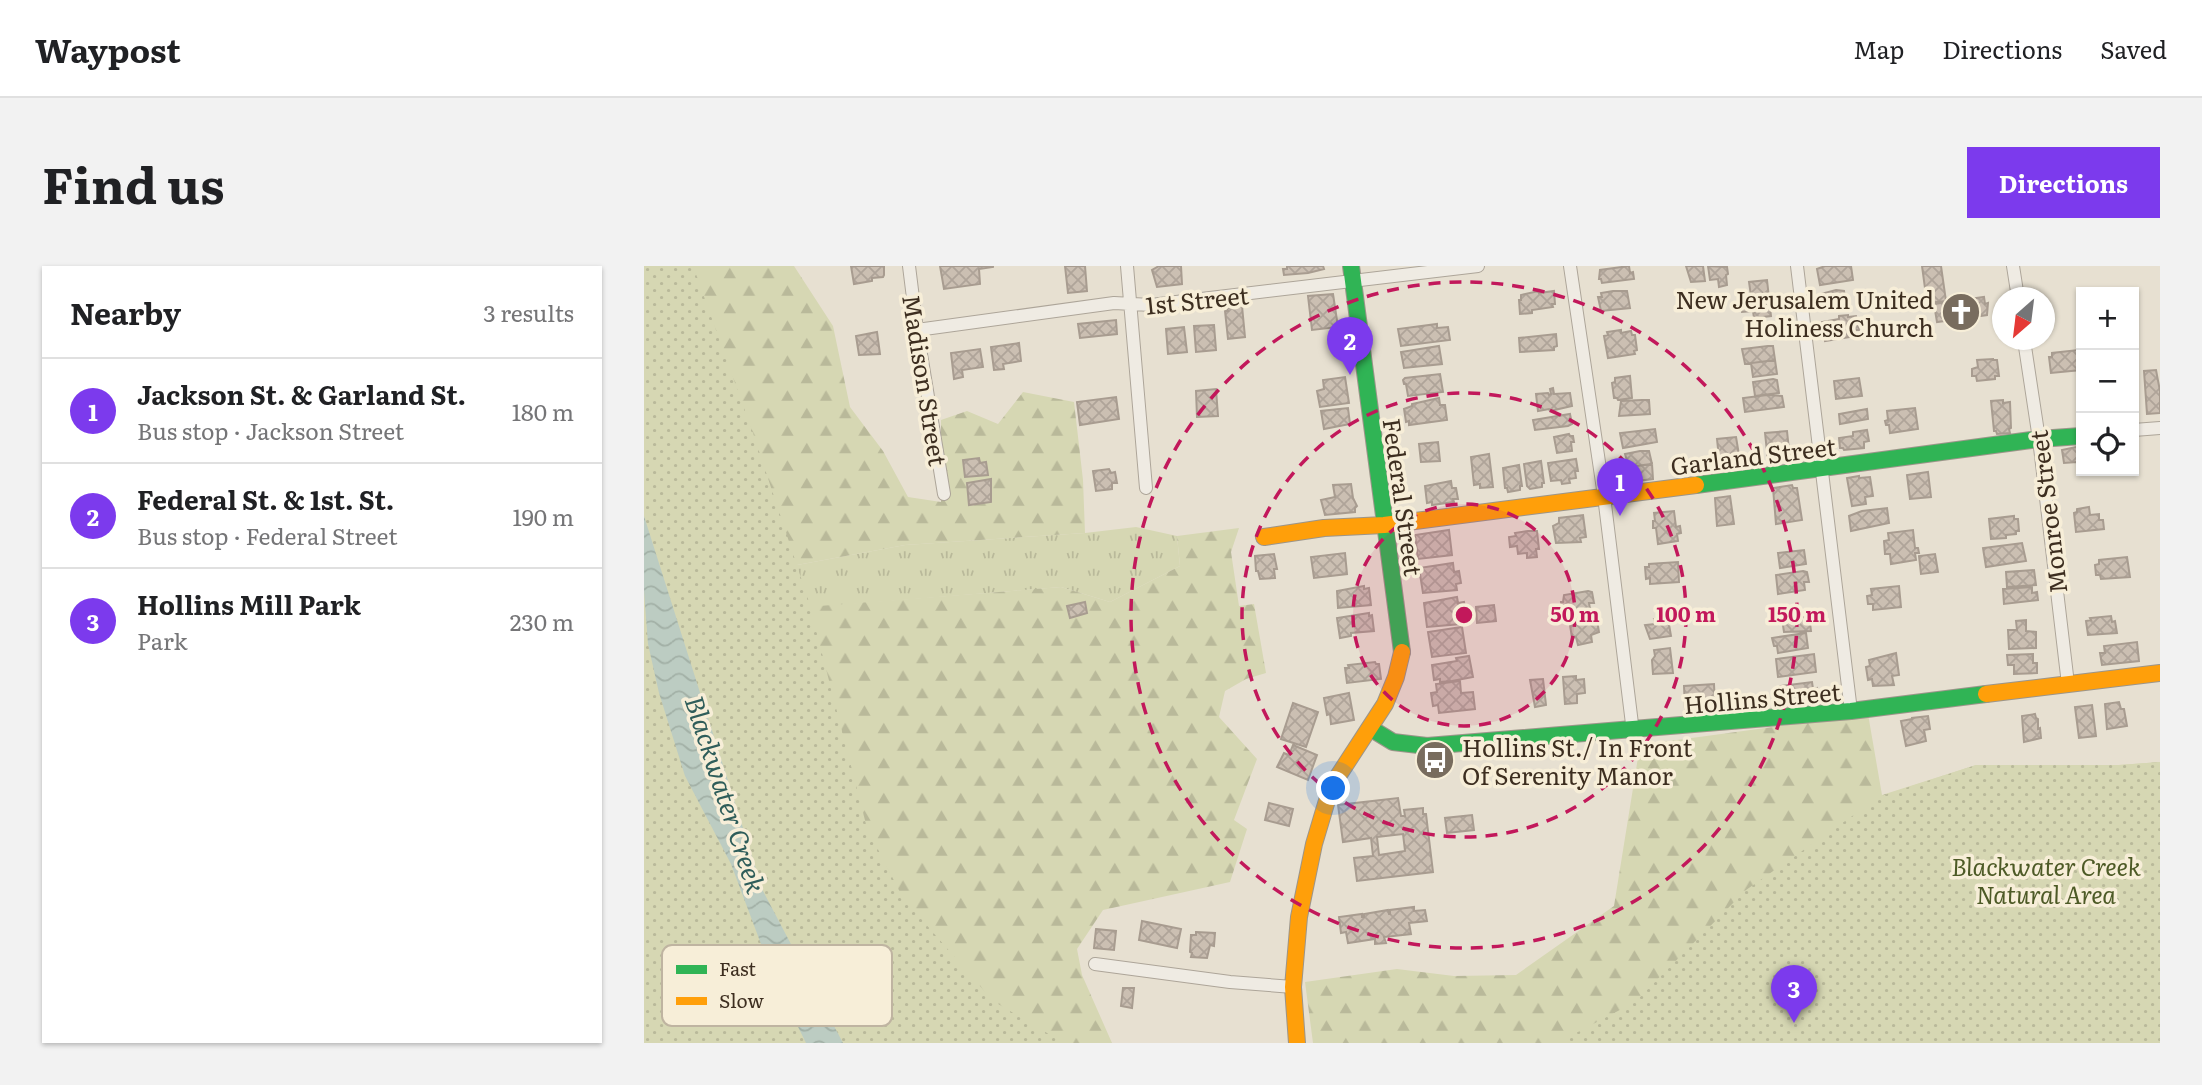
<!DOCTYPE html>
<meta charset="utf-8">
<style>
body{margin:0;font-family:Literata,serif;background:#f2f2f2;color:#202124}
.controls{position:absolute;right:21px;top:21px;display:grid;overflow:hidden;border-radius:0px;box-shadow:0 2px 5px #0004}
.controls button{width:63px;height:63px;display:grid;place-items:center;padding:0;border:0;border-bottom:2px solid #e0e0e0;background:#fff;color:#202124;font:35px sans-serif}
.compass{position:absolute;left:1348px;top:21px;width:63px;height:63px;border-radius:50%;background:#fff;box-shadow:0 2px 5px #0004;rotate:208deg}
.you{position:absolute;left:690px;top:523px;width:24px;height:24px;margin:-18px;border:5px solid #fff;border-radius:50%;background:#1a73e8;box-shadow:0 0 0 10px #1a73e833}
.badge{display:grid;place-items:center;width:46px;height:46px;border-radius:50%;background:#7c3aed;color:#fff;font-size:23px;font-weight:700}
.pin{position:absolute;translate:-50% -58px;filter:drop-shadow(0 2px 4px #0008)}
.pin::after{content:'';position:absolute;top:37px;width:24px;height:21px;background:inherit;clip-path:polygon(0 0,100% 0,50% 100%)}
.list{margin:0;padding:0;list-style:none}
h2{display:flex;justify-content:space-between;align-items:center;height:91px;margin:0;padding:0 28px;font-size:30px}
h2 small{font-size:23px;font-weight:400;color:#757577}
.list li{display:grid;grid-template-columns:46px 1fr auto;gap:21px;align-items:center;box-sizing:border-box;height:105px;padding:0 28px;border-top:2px solid #e0e0e0}
.list b{display:block;font-size:26px;white-space:nowrap}
.list p{margin:0;font-size:23px;white-space:nowrap;color:#757577}
.list em{font-size:23px;font-style:normal;color:#757577}
.icon{flex:none;width:38px;height:38px;fill:none;stroke:currentColor;stroke-width:2;stroke-linecap:round;stroke-linejoin:round}
.map{position:relative;flex:none;width:1516px;height:777px;overflow:hidden;border-radius:0px}
header{display:flex;align-items:center;gap:42px;box-sizing:border-box;height:98px;padding:0 35px;background:#fff;border-bottom:2px solid #e0e0e0}
header strong{font-size:33px}
nav{display:flex;gap:38px;margin-inline-start:auto;font-size:24px}
.intro{display:flex;align-items:center;justify-content:space-between;box-sizing:border-box;height:168px;padding:0 42px}
h1{margin:0;font-size:49px}
.button{padding:18px 32px;border-radius:0px;background:#7c3aed;color:#fff;font-size:24px;font-weight:700}
main{display:flex;gap:42px;padding:0 42px}
aside{flex:1;background:#fff;border-radius:0px;box-shadow:0 2px 5px #0004}
.map>svg:first-child{display:block}
</style>
<header>
<strong>Waypost</strong>
<nav><a>Map</a><a>Directions</a><a>Saved</a></nav>
</header>
<div class="intro"><h1>Find us</h1><a class="button">Directions</a></div>
<main>
<aside>
<h2>Nearby<small>3 results</small></h2>
<ul class="list">
<li><span class="badge">1</span><div><b>Jackson St. &amp; Garland St.</b><p>Bus stop · Jackson Street</p></div><em>180 m</em></li>
<li><span class="badge">2</span><div><b>Federal St. &amp; 1st. St.</b><p>Bus stop · Federal Street</p></div><em>190 m</em></li>
<li><span class="badge">3</span><div><b>Hollins Mill Park</b><p>Park</p></div><em>230 m</em></li>
</ul>
</aside>
<div class="map">
<svg width="1516" height="777" viewBox="0 0 1516 777">
<defs>
<pattern id="grass-tufts" width="24" height="20" patternUnits="userSpaceOnUse" patternTransform="scale(1.75)"><rect width="24" height="20" fill="#d6d7b3"/><path d="M3 7l-1-3M5 7V3M7 7l1-3M15 17l-1-3M17 17v-4M19 17l1-3" fill="none" stroke="#b9b99a"/></pattern>
<pattern id="forest-firs" width="22" height="20" patternUnits="userSpaceOnUse" patternTransform="scale(1.75)"><rect width="22" height="20" fill="#d6d7b3"/><path d="M5 1l3.5 6h-7zM16 11l3.5 6h-7z" fill="#b9b99a"/></pattern>
<pattern id="park-dots" width="8" height="8" patternUnits="userSpaceOnUse" patternTransform="scale(1.75)"><rect width="8" height="8" fill="#d6d7b3"/><path d="M2 2h.1M6 6h.1" fill="none" stroke="#b9b99a" stroke-width="1.8" stroke-linecap="round"/></pattern>
<pattern id="water-waves" width="16" height="10" patternUnits="userSpaceOnUse" patternTransform="scale(1.75)"><rect width="16" height="10" fill="#bcccc2"/><path d="M0 5q4-4 8 0t8 0" fill="none" stroke="#a2b0a6"/></pattern>
<pattern id="building-cross-hatch" width="8" height="8" patternUnits="userSpaceOnUse" patternTransform="scale(1.75)"><rect width="8" height="8" fill="#cbbfb2"/><path d="M0 0l8 8M0 8l8-8" fill="none" stroke="#afa499"/></pattern>
</defs>
<rect width="100%" height="100%" fill="#e7e0d1"/>
<path fill="url(#grass-tufts)" d="M492 261 533 270 536 300 466 336 417 321 124 345 115 306 261 279 441 267Z"/>
<path fill="url(#forest-firs)" d="M0 0H150L189 60 206 141 239 185 264 231 297 236V154L323 145 354 158 379 126 430 136 439 214 441 267 261 279 115 306 124 344 417 321 466 336 536 300 533 270 595 262 587 286 595 340 610 338 622 407 602 413 581 425 575 451 613 493 590 554 603 563 586 616 459 644 433 683 438 709 468 777H199Z
M1224 448 1238 529 1332 499H1475L1516 496V777H669L661 716 753 703 810 710 872 709 970 640 996 479Z"/>
<path fill="url(#park-dots)" d="M0 0H49L109 167 164 333 223 562 259 632 349 735 420 777H0Z
M1516 496V777H913L991 736 1102 624 1237 530 1332 499H1475Z"/>
<path fill="url(#water-waves)" d="M0 250 119 625 199 777H162L129 710 87 598 41 510 15 427 4 378 0 325Z"/>
<path fill="url(#building-cross-hatch)" stroke="#a89c90" stroke-width="2" fill-rule="evenodd" d="M207 0H240V9L239 11 228 12V15L210 18Z
M296 0H349V1L335 3 336 18 300 23Z
M421 0H441L443 25 424 27Z
M515 0H537L538 18 513 21 508 4Z
M643 0H679L680 3 664 7 640 9 639 3H643Z
M985 0 986 7 989 6 990 13 958 17 957 13H955L956 4Z
M1042 0H1059L1061 15 1047 16Z
M1064 0 1083 1 1084 8 1082 9 1083 19 1075 21 1074 13 1066 14Z
M1207 0 1209 14 1176 19 1173 3 1181 0Z
M1278 0H1297L1302 35 1283 37Z
M1123 14 1127 50 1110 52 1109 45 1098 46 1097 38 1108 37 1105 16Z
M1192 24 1200 25 1202 39 1179 42 1177 28Z
M895 25V27L910 25 911 38H908L909 41 888 44V47L876 48 875 34H877V29Z
M969 25H983L986 42 957 45 954 31H958L957 27Z
M689 28 694 61 668 64 664 30Z
M1340 31 1341 38 1344 37 1343 49 1293 56 1290 38Z
M598 40 601 71 584 73 581 45H584L583 42Z
M1204 49V51L1212 50 1215 64H1211L1212 70 1181 75 1178 56 1195 53V50Z
M472 54 473 68 436 72 434 58Z
M793 58V62L804 61 806 74 757 80 754 63Z
M570 59 572 84 552 86 550 60Z
M540 61 543 86 524 88 522 63Z
M977 64V67L987 65 988 69H991L993 84 990 85 991 88 964 92 960 70 964 69 963 66Z
M233 66 236 88 215 89 212 70Z
M912 68 913 80 910 81V84L876 86 875 72Z
M375 77 377 95 359 98 360 103 350 104 347 81Z
M795 80 798 98 760 102 757 86Z
M1124 80H1129L1131 94 1101 98 1098 83Z
M336 83 339 101 318 104 319 111 310 113 307 87Z
M1434 84 1435 89H1437V104L1407 107 1405 91H1408V87Z
M1349 93V94H1353L1355 110H1351V113L1333 115 1332 110H1328V103L1334 101 1333 94Z
M1131 94 1133 108 1109 111 1107 97Z
M1512 104 1516 125V147L1503 148 1500 105Z
M796 108 799 126 764 130 762 118H760L759 114 761 112Z
M986 110 988 132 974 134 973 132H970L968 117 971 116V112Z
M701 111 705 137 676 141 673 125 680 123 679 114Z
M1215 112 1218 130 1192 133 1190 115Z
M1129 113 1133 114 1135 127 1111 130 1109 116Z
M909 122 910 128 926 127 928 140 906 145 905 143 894 145 892 128 904 127 905 129 907 128 906 123Z
M572 123 574 150 553 151 552 125Z
M1123 129 1138 130 1140 141 1101 146 1099 132Z
M472 131 475 153 436 159 433 136Z
M795 132 796 139H801L803 154 765 159V155L762 156 760 143 768 140V138Z
M998 134H1005L1006 148 975 150 977 135Z
M1359 134V137L1366 136 1367 162 1365 163 1366 167 1353 168 1352 165H1350L1347 135Z
M704 142 706 158 680 163 677 145Z
M1271 142 1274 163 1246 167 1245 159H1242L1241 155 1244 154 1243 145Z
M1223 143 1224 153 1196 158 1195 148Z
M926 148 928 158 924 160 891 164 889 154Z
M1011 163 1013 176 979 182 976 167Z
M1223 164 1225 175 1220 176V182L1200 184 1199 182H1196L1195 172 1209 170V166Z
M1143 165 1145 184H1147L1148 190H1146V193L1124 195 1121 167Z
M925 168 926 170H929L930 176H927L928 185 913 187 910 171Z
M1092 171 1095 189 1075 192 1073 173Z
M794 176 796 195 777 196 775 178Z
M1437 180V205L1443 206 1434 207 1433 196 1420 197 1418 184Z
M996 185H1005L1008 198 985 201 981 188Z
M845 188 849 221 836 222V218L830 219 827 191Z
M335 192 336 197 342 196 344 209 321 211 319 194Z
M932 193 934 205H931L932 212 925 213 926 217 918 218 917 214 907 215 904 197Z
M897 195 900 217H898V221L886 223 883 220 880 198Z
M1008 198 1009 213 984 216 985 201Z
M875 199 878 220H876V224L864 226 863 222H861L859 202Z
M465 203 467 207 471 206 473 217H468V223L452 225 449 205Z
M1284 206 1287 231 1266 233 1263 209Z
M1215 210V212L1226 211 1229 230 1221 231 1222 238 1208 240 1203 212Z
M347 213V236L325 239 323 217Z
M807 215 808 222H812L814 233H809L810 236 788 239V236L783 237 781 220Z
M707 218 709 232 713 240 711 242V246L681 249 677 234 691 231 689 219Z
M1148 219 1149 222H1153L1158 254 1132 258 1129 222Z
M1086 230 1090 258 1073 260 1071 232Z
M1445 241 1446 249 1455 248V254H1459L1460 263 1432 266 1430 247 1433 246V243Z
M1243 242 1245 257 1207 265 1205 250 1218 245Z
M1030 245 1032 261 1036 260 1037 267 1033 268 1034 275 1014 278 1012 262H1009V255H1011L1010 247Z
M939 249 942 271 936 272 937 276 912 277 909 260 915 257V252Z
M1370 250V253H1374L1375 265H1372V268L1362 269V272L1347 273 1345 253Z
M805 264 808 289 774 293 771 269Z
M1269 264 1271 282H1274L1275 287H1271L1272 294 1247 298 1246 288H1241L1240 275 1245 274 1244 267Z
M884 265H893L895 283H892L893 291 883 292V287L874 288 873 280 866 281 865 271 872 270 871 267Z
M1378 277 1382 295 1342 301 1339 282Z
M1160 284 1162 298 1136 302 1134 287Z
M701 287 703 308 670 312 667 291Z
M630 288 633 303H630L631 312 616 313 614 305H612L611 290Z
M1291 288 1294 306 1277 308 1275 290Z
M1483 291 1486 311 1457 313 1456 309H1452L1451 299 1455 298V294Z
M1034 296 1035 316 1006 318V312L1002 313 1001 301H1005V298Z
M809 297 810 306 815 305 817 317 812 318 813 324 779 327 775 302Z
M1390 304 1392 319 1363 321 1362 306Z
M1159 305 1163 306 1165 316H1160L1161 324 1134 328 1132 309Z
M720 320V323L725 322 727 339 694 342 693 325Z
M1255 320 1257 341 1229 344V338H1224L1223 330 1228 329 1227 323Z
M1388 321V327L1393 326 1394 334 1360 338 1359 323Z
M944 325 948 326 950 337H945L946 343 922 347V345H918L917 336H919L920 329Z
M813 331 814 337 820 336 822 349H816L817 358 783 361 780 337Z
M441 336 443 347 426 352 423 340Z
M850 339 852 355 833 357 832 341Z
M725 347V350L728 349 730 365 707 367V370L696 372 693 352Z
M1169 350 1170 357H1166L1167 365 1140 366 1138 353Z
M1467 350 1468 356 1471 355 1473 367 1444 369 1442 355 1447 354 1446 352Z
M1017 352V354L1024 353 1027 370 1006 373 1001 359 1011 358 1010 353Z
M953 354 955 366 947 369 948 376 934 379 932 371 928 372 926 359Z
M1382 354V365L1392 366V382L1365 383 1364 364H1373L1372 355Z
M818 361 822 387 788 391 784 366Z
M1162 367 1164 382 1134 387 1133 380H1130L1128 372Z
M1493 376 1495 395 1458 399 1456 387H1461L1460 380Z
M1026 382 1029 407 1009 408 1008 394 1011 390 1010 384Z
M1252 387 1255 409 1248 410 1250 419 1229 420 1228 413 1224 414 1222 401 1226 400 1225 394Z
M1170 388 1172 406 1134 411 1132 393Z
M1389 388V397H1393V407L1370 408V399H1364L1363 389Z
M825 390 829 411 808 415 796 416V413L790 414 788 399 813 395 812 392Z
M731 396 732 398H735L737 413 703 417 701 402H705L704 399Z
M932 410V414L940 413 941 427 933 428V437L921 438 919 411Z
M899 413 902 439 891 441 886 414Z
M816 415 817 427 829 426 831 443 795 447 794 439 789 440 787 427 793 426 792 418Z
M1168 416 1169 423 1173 422 1175 435 1139 440 1136 420Z
M1070 418 1071 441 1041 443 1040 420Z
M705 427 710 454 687 458 686 448 683 449 680 432Z
M1475 436 1477 443H1480L1483 460 1463 463 1461 438Z
M649 437 674 446 662 481 637 473Z
M1448 439 1452 470 1435 472 1431 441Z
M1391 448 1392 452 1394 453V463L1396 462 1397 472 1380 476 1378 450Z
M1284 450 1286 463 1280 464 1282 475 1262 480 1257 455 1268 453V452Z
M649 479 673 489 664 514 633 501 640 487 645 489Z
M754 532 757 550H761L760 544 779 542V548H782L789 606 713 615 710 592 729 590 727 572 699 576 694 539ZM759 568 761 585 735 589 733 571Z
M625 537 649 543 645 560 621 554Z
M828 549 830 564 803 567 801 552Z
M770 641V645L781 644 783 655 765 657 767 668 740 671 742 677 731 678V673L704 677 702 666 697 667 695 651 718 648V651H720V648L744 644 745 648H746V644Z
M498 655 537 663 533 682 495 674Z
M452 663 472 665 470 684 450 682Z
M552 666 571 667 570 680 566 679 563 692 547 691 548 687 546 686 547 669H552Z
M479 722H490L488 742 477 740Z"/>
<g fill="none" stroke-linecap="round" stroke-linejoin="round">
<g stroke="#ada599" stroke-width="14">
<path id="street" d="M265 0 273 64 300 228
M483 0 502 222
M926 0 960 230 989 466
M1153 0 1207 445
M1369 0 1374 32
M273 64 470 37 507 39 834 0
M1380 74 1395 173 1424 418
M1490 164 1516 162
M451 698 586 716 649 721"/>
</g>
<g stroke="#9c958a" stroke-width="18">
<path id="fast" d="M707 0 758 386
M1052 219 1395 173 1437 170
M726 462 749 476 783 480 1207 445 1342 428"/>
</g>
<g stroke="#9c958a" stroke-width="18">
<path id="slow" d="M620 271 680 262 740 259 1052 219
M1342 428 1516 407
M653 777 649 721 655 651 670 578 687 521 741 438 752 411 758 386"/>
</g>
<use href="#street" stroke="#efebe3" stroke-width="12"/>
<use href="#fast" stroke="#30b455" stroke-width="16"/>
<use href="#slow" stroke="#ff9f0a" stroke-width="16"/>
</g>
<circle cx="820" cy="349" r="111" fill="#c2185b" fill-opacity=".12"/>
<g fill="none" stroke="#c2185b" stroke-width="3.5" stroke-dasharray="12 9">
<circle cx="820" cy="349" r="111"/>
<circle cx="820" cy="349" r="222"/>
<circle cx="820" cy="349" r="333"/>
</g>
<defs>
<g id="church-disc" transform="scale(2.0125)"><circle r="9.5" fill="#786c5e" stroke="#f7eed8"/><path d="M-1.2-6h2.4v3.5h3.3v2.4h-3.3V6h-2.4V-.1h-3.3v-2.4h3.3Z" fill="#fff"/></g>
<g id="bus-disc" transform="scale(2.0125)"><circle r="9.5" fill="#786c5e" stroke="#f7eed8"/><path d="M-5-6H5V4H4V6H2V4H-2V6H-4V4H-5ZM-3.5-4V0h7V-4ZM-3.5 1.2v1.5H-2V1.2ZM2 1.2v1.5H3.5V1.2Z" fill="#fff"/></g>
</defs>
<g fill-rule="evenodd">
<use href="#church-disc" x="1317" y="46"/>
<use href="#bus-disc" x="791" y="494"/>
</g>
<g text-anchor="middle" dominant-baseline="central" stroke-width="7" stroke-linejoin="round" paint-order="stroke">
<g font-size="24" fill="#3d2e20" stroke="#f7eed8" text-anchor="end">
<text x="1290" y="32">New Jerusalem United<tspan x="1290" dy="28">Holiness Church</tspan></text>
<text x="818" y="480" text-anchor="start">Hollins St./ In Front<tspan x="818" dy="28">Of Serenity Manor</tspan></text>
</g>
<g font-size="24" fill="#3d2e20" stroke="#f7eed8">
<text transform="translate(553 33) rotate(-6)">1st Street</text>
<text transform="translate(282 114) rotate(81)">Madison Street</text>
<text transform="translate(1109 189) rotate(-7)">Garland Street</text>
<text transform="translate(760 231) rotate(82)">Federal Street</text>
<text transform="translate(1403 246) rotate(-97)">Monroe Street</text>
<text transform="translate(1118 431) rotate(-5)">Hollins Street</text>
</g>
<g font-size="24" font-style="italic" fill="#4d5a26" stroke="#f7eed8">
<text x="1402" y="599">Blackwater Creek<tspan x="1402" dy="28">Natural Area</tspan></text>
</g>
<g font-size="26" font-style="italic" fill="#2f5d5a" stroke="#f7eed8">
<text transform="translate(83 528) rotate(72)">Blackwater Creek</text>
</g>
</g>
<rect x="18" y="679" width="230" height="81" rx="10" fill="#f7eed8" stroke="#bfb4a1" stroke-width="2"/>
<rect x="32" y="699" width="31" height="9" fill="#30b455"/>
<rect x="32" y="731" width="31" height="8" fill="#ff9f0a"/>
<g font-size="19" fill="#3d2e20">
<text x="75" y="710">Fast</text>
<text x="75" y="742">Slow</text>
</g>
<circle cx="820" cy="349" r="10" fill="#c2185b" stroke="#f7eed8" stroke-width="3.5"/>
<g font-size="21" text-anchor="middle" font-weight="bold" fill="#c2185b" stroke="#f7eed8" stroke-width="7" stroke-linejoin="round" paint-order="stroke">
<text x="931" y="356">50 m</text>
<text x="1042" y="356">100 m</text>
<text x="1153" y="356">150 m</text>
</g>
</svg>
<div class="controls">
<button>+</button>
<button>−</button>
<button><svg class="icon" aria-label="locate" viewBox="0 0 24 24"><circle cx="12" cy="12" r="6"/><path d="M12 2v4M12 18v4M2 12h4M18 12h4"/></svg></button>
</div>
<svg class="compass" viewBox="-18 -18 36 36"><path d="M0-13l5 13h-10z" fill="#e53935"/><path d="M0 13l5-13h-10z" fill="#757577"/></svg>
<div class="you"></div>
<div class="pin badge" style="left:976px;top:250px">1</div>
<div class="pin badge" style="left:706px;top:109px">2</div>
<div class="pin badge" style="left:1150px;top:757px">3</div>
</div>
</main>
